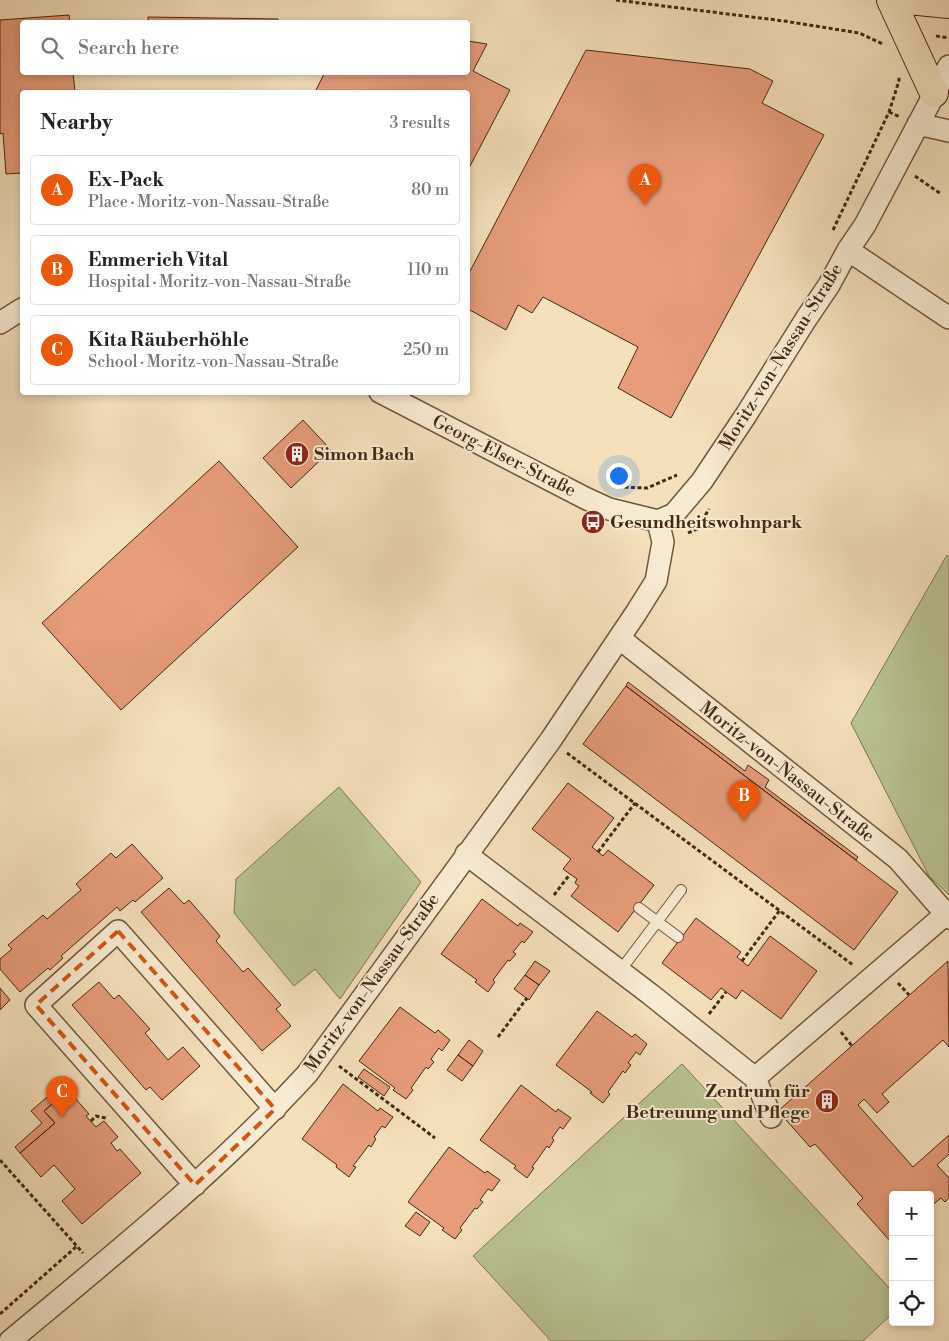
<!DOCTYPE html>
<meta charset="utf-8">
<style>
body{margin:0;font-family:"Libre Bodoni",serif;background:#f2f2f2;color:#222}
.controls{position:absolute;right:15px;bottom:15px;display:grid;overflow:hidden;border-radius:5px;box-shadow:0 2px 8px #0003}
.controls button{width:45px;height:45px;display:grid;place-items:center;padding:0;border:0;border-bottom:1px solid #e0e0e0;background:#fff;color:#222;font:25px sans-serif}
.you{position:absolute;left:618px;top:475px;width:18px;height:18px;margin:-12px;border:4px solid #fff;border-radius:50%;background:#1a73e8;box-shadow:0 0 0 8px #1a73e833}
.badge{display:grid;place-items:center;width:32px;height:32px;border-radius:50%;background:#ea580c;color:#fff;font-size:16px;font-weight:700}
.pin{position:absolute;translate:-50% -41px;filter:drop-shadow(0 1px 2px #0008)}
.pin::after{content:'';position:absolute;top:26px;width:18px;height:15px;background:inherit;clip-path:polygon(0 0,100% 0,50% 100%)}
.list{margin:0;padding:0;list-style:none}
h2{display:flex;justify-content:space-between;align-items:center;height:65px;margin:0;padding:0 20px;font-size:21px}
h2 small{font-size:16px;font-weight:400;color:#767676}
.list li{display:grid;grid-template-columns:32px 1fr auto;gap:15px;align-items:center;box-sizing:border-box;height:70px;margin:0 10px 10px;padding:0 10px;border:1px solid #e0e0e0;border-radius:5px}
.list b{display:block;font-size:19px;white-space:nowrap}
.list p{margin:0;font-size:16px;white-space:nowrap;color:#767676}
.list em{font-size:16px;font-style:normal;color:#767676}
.icon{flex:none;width:28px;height:28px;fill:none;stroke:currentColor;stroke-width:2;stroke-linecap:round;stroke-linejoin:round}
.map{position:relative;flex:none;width:949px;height:1341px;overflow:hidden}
.search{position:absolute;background:#fff;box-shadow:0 2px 8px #0003;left:20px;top:20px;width:450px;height:55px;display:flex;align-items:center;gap:12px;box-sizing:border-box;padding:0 18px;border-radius:5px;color:#767676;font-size:19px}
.panel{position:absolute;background:#fff;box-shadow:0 2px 8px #0003;left:20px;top:90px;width:450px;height:305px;border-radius:5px}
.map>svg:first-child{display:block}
</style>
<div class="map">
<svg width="949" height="1341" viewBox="0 0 949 1341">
<rect width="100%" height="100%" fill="#f5e0bc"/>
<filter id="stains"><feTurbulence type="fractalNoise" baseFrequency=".004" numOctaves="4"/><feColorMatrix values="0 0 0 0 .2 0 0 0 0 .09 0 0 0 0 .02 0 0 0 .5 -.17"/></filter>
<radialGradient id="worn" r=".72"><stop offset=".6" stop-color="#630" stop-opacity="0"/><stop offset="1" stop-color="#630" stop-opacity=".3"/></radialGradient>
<path fill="#bac392" stroke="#7e7652" d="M947 555 949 557V895L929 876 851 723Z
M339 787 421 882 340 999 315 969 294 986 234 913 236 879Z
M682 1064 893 1292V1313L863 1341H551L473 1256Z"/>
<path fill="#e79c7a" stroke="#432a12" d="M69 15 70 22H22V72H73L75 92H22V173L6 174 3 133 0 134V20Z
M148 17 278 19V22H148Z
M468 41 487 44 473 71 510 90 468 170V92H315L325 72H468Z
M586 50 750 69 773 81 762 103 824 135 671 418 618 388 638 347 543 297 532 313 518 305 506 330 468 309V275Z
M303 420 331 450 291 488 263 458Z
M219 461 298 547 121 710 42 623Z
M628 682 745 771 748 765 769 780 765 787 858 857 856 860 626 686Z
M626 686 898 892 854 950 583 744Z
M568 783 614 818 592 847 603 856 608 850 654 885 618 932 571 896 579 886 575 883 577 879 563 869 571 859 532 829Z
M132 844 163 878 135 902 133 900 120 911 117 907 61 956 63 958 50 970 48 968 20 992 0 969V959L12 949 8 945 43 915 47 919 81 890 76 884 111 853 116 858Z
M169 888 184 904 189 900 220 936 216 941 243 972 248 968 281 1005 276 1009 291 1026 262 1051 141 912Z
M482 899 518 926 520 923 533 932 524 943 522 941 513 952 516 954 510 961 508 960 493 980 495 982 488 992 475 982 477 980 441 954Z
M696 918 741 952 737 957 748 966 770 936 817 971 781 1019 742 990 736 999 721 988 711 1000 662 963Z
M535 961 550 971 539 985 525 975Z
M948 961 949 1047 943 1040 882 1094 889 1102 877 1113 864 1099 858 1105 913 1167 949 1135V1154L937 1165 949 1178V1198L945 1202 941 1198 930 1207V1195H893V1240L891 1242 857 1204 863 1198 815 1144 810 1147 778 1111Z
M525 975 539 985 529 1000 514 989Z
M99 982 114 999 119 995 150 1029 145 1033 168 1060 183 1047 200 1066 162 1100 150 1087 146 1090 72 1005Z
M0 988 10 1000 0 1010Z
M400 1007 435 1033 438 1030 450 1040 442 1051 439 1048 431 1059 434 1062 428 1069 426 1067 411 1088 413 1090 406 1099 393 1090 395 1088 359 1061Z
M597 1011 632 1037 635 1034 647 1044 640 1055 636 1052 628 1063 631 1065 625 1073 623 1071 608 1092 610 1094 603 1103 590 1093 592 1092 556 1065Z
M469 1040 483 1051 473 1066 458 1055Z
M458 1055 473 1066 462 1081 447 1070Z
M364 1069 390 1087 384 1096 358 1077Z
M62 1084 68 1090 44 1111 55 1123 20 1153 15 1147 42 1123 31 1111Z
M343 1084 378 1111 380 1108 393 1117 385 1128 382 1126 374 1137 376 1139 371 1147 369 1145 353 1166 356 1167 349 1177 336 1167 337 1165 302 1139Z
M521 1085 556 1112 558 1109 571 1118 563 1129 560 1127 552 1138 554 1140 549 1148 547 1146 532 1167 534 1168 527 1178 514 1168 516 1166 480 1140Z
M68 1090 89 1114 86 1116 96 1127 104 1121 118 1137 111 1143 117 1151 120 1149 141 1173 82 1224 62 1201 75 1189 54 1165 41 1177 20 1153 55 1123 44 1111Z
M449 1147 485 1173 487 1171 500 1180 492 1191 488 1189 480 1200 483 1202 477 1209 475 1208 460 1228 462 1230 455 1239 442 1230 444 1228 408 1202Z
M416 1212 430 1222 420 1236 405 1226Z"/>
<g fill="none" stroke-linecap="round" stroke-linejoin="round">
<g stroke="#70583c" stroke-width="12">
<path id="service" d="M639 908 678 937
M620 971 681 890"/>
</g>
<g stroke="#70583c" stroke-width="24">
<path id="minor" d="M918 124 949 131
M848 250 949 318
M0 323 22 309
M380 392 585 498 609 509 658 521
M658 521 674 514 702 481 746 415 806 319 829 285 848 250 865 225 949 66
M619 638 898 859 946 914
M466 854 650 994 755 1078 771 1117
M755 1078 946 914 949 918
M195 1185 36 1005 118 931 275 1109
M10 1341C112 1256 217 1172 307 1074L550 741 636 613 656 581 663 542 658 521"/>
</g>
<g stroke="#432a12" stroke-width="30">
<path id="primary" d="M891 0 934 93
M908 0 949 4"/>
</g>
<path stroke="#432a12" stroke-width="3" stroke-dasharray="4 2.5" stroke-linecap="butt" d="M616 0 784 21 859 33 883 44
M936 36 949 38
M889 112 900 117
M915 176 941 194
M833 230 889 112 899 81V77
M620 489V487L647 488 677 475
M688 533 697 529 709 509
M567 753 853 965
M598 852 635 803
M554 895 570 874
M742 961 780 910
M898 983 909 995
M709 1014 726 992
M841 1032 852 1046
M498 1037 527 998
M339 1066 435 1138
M91 1121 96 1116 106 1118
M0 1160 83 1253
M0 1314 77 1246"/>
<use href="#service" stroke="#f8ebd3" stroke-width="10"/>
<use href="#minor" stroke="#f8ebd3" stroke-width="21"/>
<use href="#primary" stroke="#f5e0bc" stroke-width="28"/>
</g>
<path fill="none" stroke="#d8540d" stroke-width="4" stroke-dasharray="10 6" stroke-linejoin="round" d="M118 931 275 1109 195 1185 36 1005Z"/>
<defs>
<g id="building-disc" transform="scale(1.25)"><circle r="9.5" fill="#8f2418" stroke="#f8ebd3"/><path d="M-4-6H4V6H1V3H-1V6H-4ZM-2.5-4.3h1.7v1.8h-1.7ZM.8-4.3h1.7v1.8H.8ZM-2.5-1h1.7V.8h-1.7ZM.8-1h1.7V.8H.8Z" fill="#fff"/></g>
<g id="bus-disc" transform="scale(1.25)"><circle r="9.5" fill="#8f2418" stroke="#f8ebd3"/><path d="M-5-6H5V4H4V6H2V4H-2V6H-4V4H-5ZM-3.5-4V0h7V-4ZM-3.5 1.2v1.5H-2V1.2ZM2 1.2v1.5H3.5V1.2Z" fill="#fff"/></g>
</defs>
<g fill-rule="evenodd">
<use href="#building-disc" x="297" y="454"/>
<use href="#bus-disc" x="593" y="522"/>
<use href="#building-disc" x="827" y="1101"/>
</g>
<g text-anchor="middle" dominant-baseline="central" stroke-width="4" stroke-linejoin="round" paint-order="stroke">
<g font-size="18" fill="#432a12" stroke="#f8ebd3">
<text transform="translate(781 357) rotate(-58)">Moritz-von-Nassau-Straße</text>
<text transform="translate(504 456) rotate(27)">Georg-Elser-Straße</text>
<text transform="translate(787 772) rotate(38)">Moritz-von-Nassau-Straße</text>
<text transform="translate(372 983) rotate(-54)">Moritz-von-Nassau-Straße</text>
</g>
<g font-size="18" font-weight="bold" fill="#432a12" stroke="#f8ebd3" text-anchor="start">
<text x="314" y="454">Simon Bach</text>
<text x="610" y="522">Gesundheitswohnpark</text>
<text x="810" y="1091" text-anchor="end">Zentrum für<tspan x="810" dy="21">Betreuung und Pflege</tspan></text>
</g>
</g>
<rect width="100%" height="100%" filter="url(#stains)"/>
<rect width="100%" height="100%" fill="url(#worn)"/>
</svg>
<div class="controls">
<button>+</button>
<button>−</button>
<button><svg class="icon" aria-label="locate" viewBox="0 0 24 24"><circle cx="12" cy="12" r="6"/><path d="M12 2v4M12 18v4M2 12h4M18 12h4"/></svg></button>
</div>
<div class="you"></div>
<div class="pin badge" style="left:645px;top:205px">A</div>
<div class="pin badge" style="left:744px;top:821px">B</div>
<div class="pin badge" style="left:62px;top:1117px">C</div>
<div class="search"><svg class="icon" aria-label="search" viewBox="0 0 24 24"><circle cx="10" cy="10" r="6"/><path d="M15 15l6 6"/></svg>Search here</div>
<section class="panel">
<h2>Nearby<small>3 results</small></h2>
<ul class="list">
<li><span class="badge">A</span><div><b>Ex-Pack</b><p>Place · Moritz-von-Nassau-Straße</p></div><em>80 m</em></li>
<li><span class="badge">B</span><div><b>Emmerich Vital</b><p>Hospital · Moritz-von-Nassau-Straße</p></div><em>110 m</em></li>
<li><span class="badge">C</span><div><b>Kita Räuberhöhle</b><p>School · Moritz-von-Nassau-Straße</p></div><em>250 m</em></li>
</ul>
</section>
</div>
